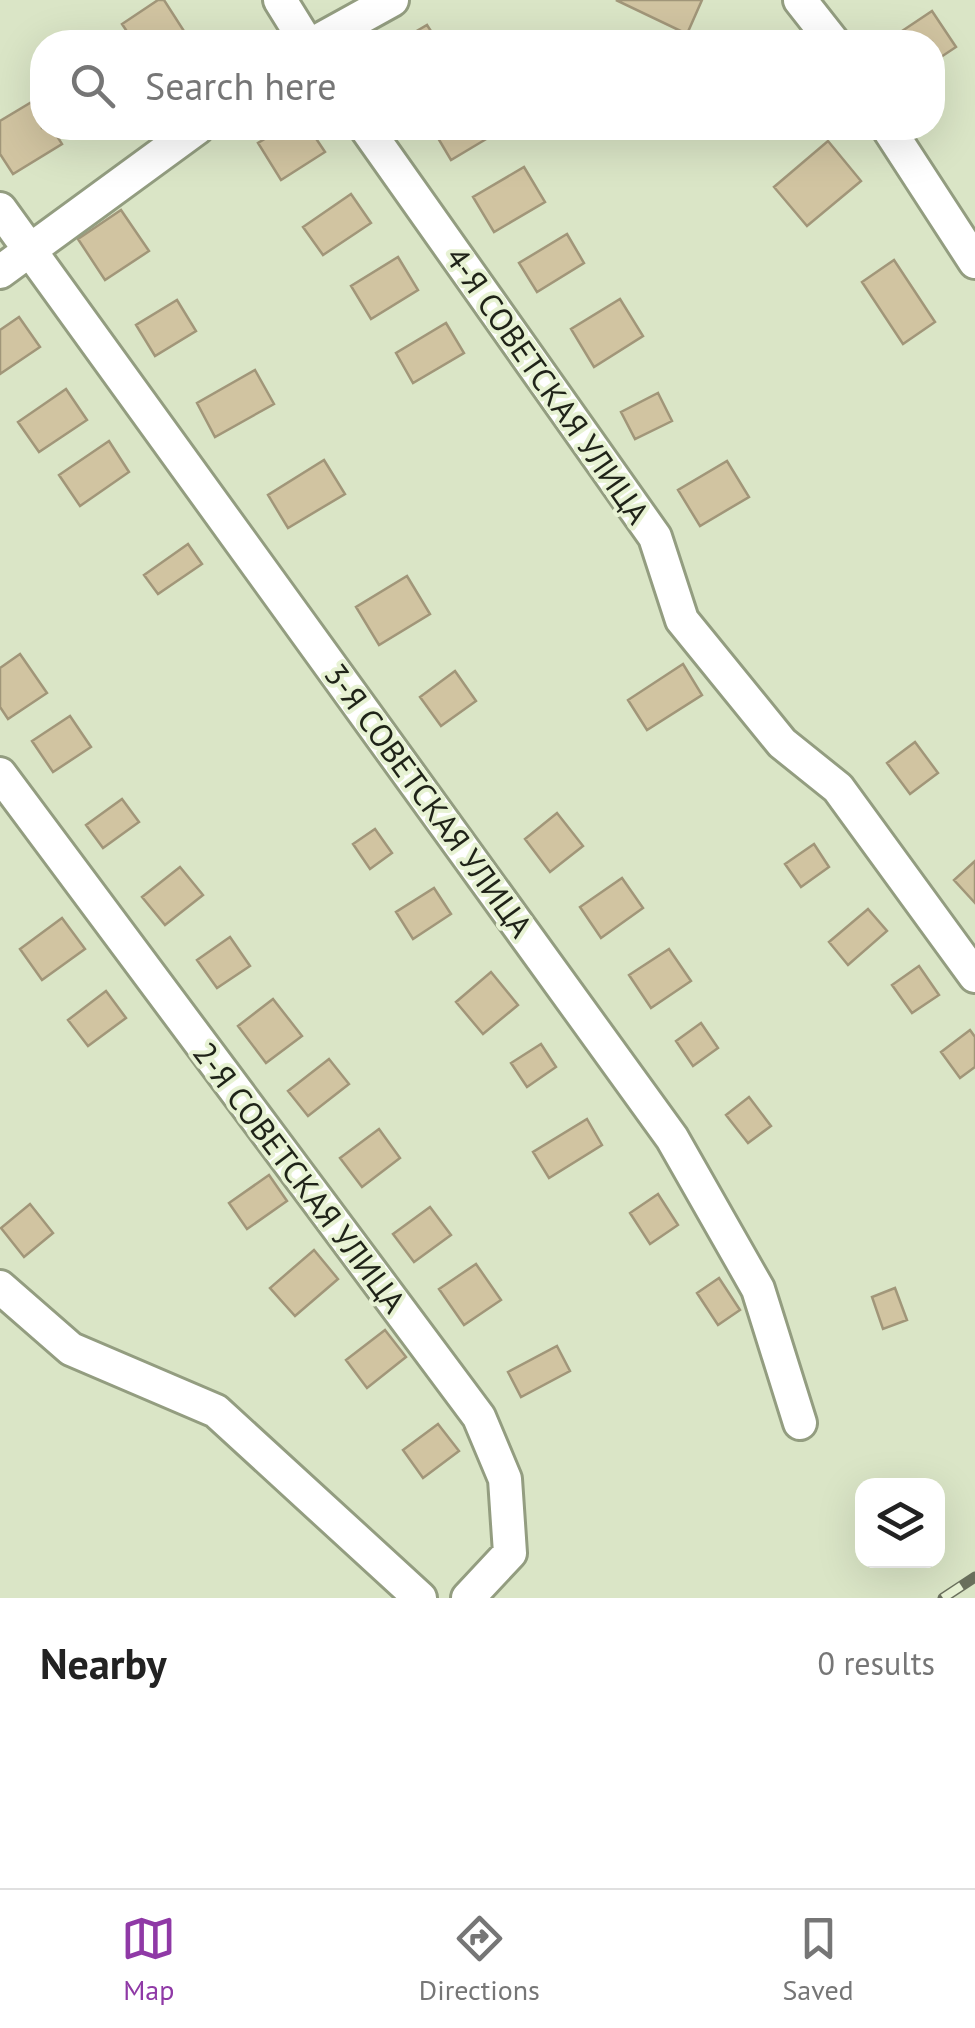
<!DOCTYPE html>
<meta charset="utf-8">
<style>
body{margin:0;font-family:"PT Sans",sans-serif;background:#f6f6f6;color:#222}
.controls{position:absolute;right:30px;bottom:30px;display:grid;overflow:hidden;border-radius:20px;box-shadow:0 10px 40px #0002}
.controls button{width:90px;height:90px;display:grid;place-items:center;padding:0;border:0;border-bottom:2px solid #e0e0e0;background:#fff;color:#222;font:50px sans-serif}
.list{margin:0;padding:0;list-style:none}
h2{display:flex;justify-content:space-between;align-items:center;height:130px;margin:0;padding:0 40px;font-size:42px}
h2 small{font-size:32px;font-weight:400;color:#767676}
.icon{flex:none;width:55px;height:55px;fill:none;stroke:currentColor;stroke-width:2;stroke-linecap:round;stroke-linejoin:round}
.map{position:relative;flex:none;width:975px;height:1598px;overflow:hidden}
.search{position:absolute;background:#fff;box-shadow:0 10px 40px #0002;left:30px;right:30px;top:30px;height:110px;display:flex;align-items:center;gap:25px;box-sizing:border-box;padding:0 35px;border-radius:40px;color:#767676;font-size:38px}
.sheet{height:290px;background:#fff}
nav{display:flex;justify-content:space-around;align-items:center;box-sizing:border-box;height:140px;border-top:2px solid #e0e0e0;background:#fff;font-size:28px;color:#767676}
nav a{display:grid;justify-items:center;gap:5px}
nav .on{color:#8f39a6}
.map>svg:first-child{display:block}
</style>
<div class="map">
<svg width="975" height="1598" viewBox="0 0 975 1598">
<rect width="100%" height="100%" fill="#dae5c6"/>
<path fill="#d1c4a1" stroke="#a19679" stroke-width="2.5" d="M158 0H164L191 42H134L122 24Z
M616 0H702L687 34Z
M932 11 956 47 932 63V42H910L902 31Z
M427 25 438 42H398Z
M35 100 42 112V128H52L62 144 13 174 0 154V121Z
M283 128H309L325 152 281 180 258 143Z
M432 128H495L498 132 451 160Z
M828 141 861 181 807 226 774 187Z
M524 167 545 202 494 232 473 197Z
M351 194 371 223 323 255 303 227Z
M121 210 149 251 105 280 78 239Z
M567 234 584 263 537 292 519 263Z
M398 257 418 290 371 319 351 286Z
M894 260 935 322 903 344 862 282Z
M620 299 643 336 594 367 571 329Z
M177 300 196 331 155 356 136 325Z
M19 317 40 347 0 374V330Z
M446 323 464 353 413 383 396 353Z
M255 370 274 404 215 437 197 403Z
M66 389 87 420 39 452 18 422Z
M658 393 672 421 635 439 621 412Z
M109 441 129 472 80 506 59 475Z
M324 460 345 494 288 528 268 495Z
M727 461 749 497 700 526 678 490Z
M188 544 202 564 158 594 144 575Z
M407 576 430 614 379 645 356 607Z
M20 654 47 693 8 719 0 707V668Z
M683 664 702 695 647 730 628 700Z
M455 671 476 701 441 726 420 697Z
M70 716 91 747 53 772 32 741Z
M915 742 938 773 910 794 887 763Z
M122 799 139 822 103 848 86 825Z
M557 813 583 846 550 872 525 839Z
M375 829 392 853 370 869 353 844Z
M814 844 829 867 801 887 785 864Z
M975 861V903L954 880Z
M180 867 203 895 165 925 142 897Z
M622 878 643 908 601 938 580 907Z
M434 888 451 914 413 939 396 912Z
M868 909 887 931 848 965 829 942Z
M62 918 85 949 42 980 20 949Z
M230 937 250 966 217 988 197 960Z
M669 949 691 981 651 1008 629 975Z
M919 966 939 995 912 1013 892 985Z
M491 972 518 1005 483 1034 456 1002Z
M106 991 126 1018 88 1046 68 1020Z
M273 999 302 1036 266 1063 238 1026Z
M701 1023 718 1048 693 1066 676 1041Z
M970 1030 975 1037V1067L960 1078 941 1052Z
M541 1044 556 1067 527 1087 511 1063Z
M329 1059 349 1084 308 1116 288 1091Z
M749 1097 771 1126 748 1143 726 1115Z
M587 1119 602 1145 549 1178 533 1152Z
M379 1129 400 1158 362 1187 340 1158Z
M269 1175 287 1201 247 1229 229 1203Z
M658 1194 678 1225 650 1244 630 1213Z
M30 1204 53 1233 24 1257 1 1228Z
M430 1207 451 1235 414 1262 393 1234Z
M314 1250 338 1279 295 1316 270 1288Z
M476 1264 501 1300 464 1325 439 1289Z
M719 1278 740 1310 718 1325 697 1293Z
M895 1288 907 1320 883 1329 872 1297Z
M385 1330 406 1357 367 1388 346 1360Z
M557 1346 570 1371 521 1397 508 1372Z
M438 1424 459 1451 423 1478 403 1450Z"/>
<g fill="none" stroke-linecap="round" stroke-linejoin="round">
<g stroke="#939d80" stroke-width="38">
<path id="minor" d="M280 0 306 42
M800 0 833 42
M316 42 392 0
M366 128 655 537 682 620 782 743 838 788 975 976
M888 128 975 262
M0 209 672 1138 758 1289 800 1423
M0 272 197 128
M0 774 479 1417 505 1479 510 1553 468 1598
M0 1287 71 1349 216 1411 420 1598"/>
</g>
<use href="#minor" stroke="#fff" stroke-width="32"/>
<g stroke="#6a705d" stroke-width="11">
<path id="rail" d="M943 1598 975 1577"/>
</g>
<use href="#rail" stroke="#e7f2d3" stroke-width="8" stroke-dasharray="22" stroke-linecap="butt"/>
</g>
<g text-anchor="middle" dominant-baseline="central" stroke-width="8" stroke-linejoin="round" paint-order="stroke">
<g font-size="32" fill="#1f2318" stroke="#e7f2d3">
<text transform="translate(548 385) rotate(55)">4-Я СОВЕТСКАЯ УЛИЦА</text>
<text transform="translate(429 800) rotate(54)">3-Я СОВЕТСКАЯ УЛИЦА</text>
<text transform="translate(300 1177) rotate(53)">2-Я СОВЕТСКАЯ УЛИЦА</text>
</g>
</g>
</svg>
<div class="controls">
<button><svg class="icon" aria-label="layers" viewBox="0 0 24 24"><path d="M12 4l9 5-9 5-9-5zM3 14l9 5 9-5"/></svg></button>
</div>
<div class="search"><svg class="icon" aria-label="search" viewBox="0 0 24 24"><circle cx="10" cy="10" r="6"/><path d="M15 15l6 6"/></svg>Search here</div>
</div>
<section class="sheet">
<h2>Nearby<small>0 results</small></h2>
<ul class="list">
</ul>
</section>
<nav>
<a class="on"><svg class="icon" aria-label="map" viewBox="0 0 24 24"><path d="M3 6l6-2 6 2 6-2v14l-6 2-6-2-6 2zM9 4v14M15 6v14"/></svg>Map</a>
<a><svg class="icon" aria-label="directions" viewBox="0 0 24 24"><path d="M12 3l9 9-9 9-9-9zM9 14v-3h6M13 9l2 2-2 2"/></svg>Directions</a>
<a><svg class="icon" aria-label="saved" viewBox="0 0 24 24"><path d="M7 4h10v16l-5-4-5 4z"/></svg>Saved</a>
</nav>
